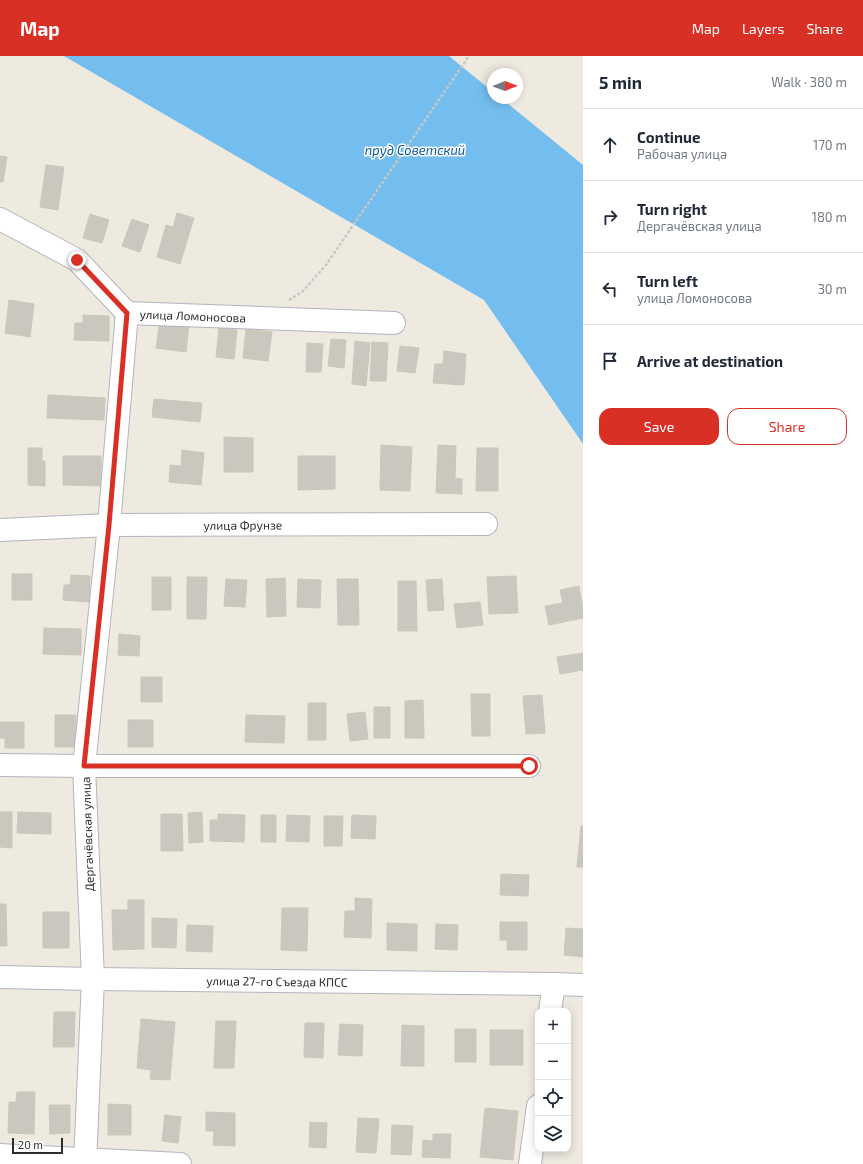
<!DOCTYPE html>
<meta charset="utf-8">
<style>
body{margin:0;font-family:"Exo 2",sans-serif;background:#f6f6f7;color:#1f2937}
.controls{position:absolute;right:12px;bottom:12px;display:grid;overflow:hidden;border-radius:8px;box-shadow:0 2px 10px #0003}
.controls button{width:36px;height:36px;display:grid;place-items:center;padding:0;border:0;border-bottom:1px solid #e0e1e3;background:#fff;color:#1f2937;font:20px sans-serif}
.compass{position:absolute;left:487px;top:12px;width:36px;height:36px;border-radius:50%;background:#fff;box-shadow:0 2px 10px #0003;rotate:89deg}
.scale{position:absolute;left:12px;bottom:10px;width:51px;box-sizing:border-box;padding-left:4px;border:2px solid #2d2d2d;border-top:0;font-size:11px;line-height:14px;white-space:nowrap;color:#2d2d2d;-webkit-text-stroke:3px #fff;paint-order:stroke}
.stop{position:absolute;width:12px;height:12px;margin:-9px;border:3px solid #d93025;border-radius:50%;background:#fff}
.stop.end{background:#d93025;border-color:#fff;box-shadow:0 1px 4px #0008}
.list{margin:0;padding:0;list-style:none}
h2{display:flex;justify-content:space-between;align-items:center;height:52px;margin:0;padding:0 16px;font-size:17px}
h2 small{font-size:13px;font-weight:400;color:#747a83}
.list li{display:grid;grid-template-columns:26px 1fr auto;gap:12px;align-items:center;box-sizing:border-box;height:72px;padding:0 16px;border-top:1px solid #e0e1e3}
.list b{display:block;font-size:15px;white-space:nowrap}
.list p{margin:0;font-size:13px;white-space:nowrap;color:#747a83}
.list em{font-size:13px;font-style:normal;color:#747a83}
.actions{display:flex;gap:8px;padding:12px 16px}
.actions a{flex:1;padding:9px 0;border:1px solid #d93025;border-radius:12px;text-align:center;font-size:14px;color:#d93025}
.actions .main{background:#d93025;color:#fff}
.icon{flex:none;width:22px;height:22px;fill:none;stroke:currentColor;stroke-width:2;stroke-linecap:round;stroke-linejoin:round}
.map{position:relative;flex:none;width:583px;height:1108px;overflow:hidden}
header{display:flex;align-items:center;gap:24px;box-sizing:border-box;height:56px;padding:0 20px;background:#d93025;color:#fff}
header strong{font-size:19px}
nav{display:flex;gap:22px;margin-inline-start:auto;font-size:14px}
main{display:flex}
aside{flex:1;background:#fff}
.map>svg:first-child{display:block}
</style>
<header>
<strong>Map</strong>
<nav><a>Map</a><a>Layers</a><a>Share</a></nav>
</header>
<main>
<div class="map">
<svg width="583" height="1108" viewBox="0 0 583 1108">
<rect width="100%" height="100%" fill="#eeeae0"/>
<path fill="#73bdef" d="M64 0H449L493 36V42H501L583 109V388L484 244Z"/>
<path fill="#cac8be" stroke="#cac6b9" d="M0 100 7 101 3 126H0Z
M46 109 64 111 58 154 40 151Z
M177 157 194 162 180 208 157 201 166 169 173 171Z
M90 158 109 164 102 187 83 182Z
M132 163 149 169 140 196 122 190Z
M9 244 34 248 30 281 5 277Z
M83 259 109 260V285L74 284 75 267H83Z
M160 265 189 268 186 296 156 292Z
M219 272 237 274 234 303 216 301Z
M246 273 272 276 268 305 243 302Z
M331 283 346 284 344 312 328 310Z
M355 285 370 287 366 330 352 328Z
M372 286 388 287 386 325H370Z
M307 287 323 288 321 316H306Z
M400 290 419 292 415 317 397 315Z
M444 295 466 298 464 329 433 327 435 308H443Z
M48 339 105 342 104 364 47 362Z
M154 343 202 347 200 366 152 361Z
M224 381 253 382V416H224Z
M381 389 412 391 410 435 380 434Z
M438 389 456 390 455 422 462 423V438L436 437Z
M28 392H42V405H45V430L28 429Z
M477 392H498V435H476Z
M182 394 204 397 201 429 169 426 170 409 181 410Z
M63 400H101V430L63 429Z
M298 400H335V433L298 434Z
M12 518H32V544H12Z
M71 519 90 520 89 546 63 544 64 529H70Z
M516 520 518 557 489 558 487 521Z
M152 521H171V554H152Z
M187 521H207L206 563H187Z
M285 522 286 560 267 561 266 523Z
M226 523 247 524 245 551 224 550Z
M298 523 321 524 320 552 297 551Z
M337 523H358L359 569H338Z
M442 523 444 554 428 555 426 524Z
M398 525H416L417 575H398Z
M579 530 583 554V562L549 569 545 550 563 547 560 534Z
M480 546 483 569 457 572 454 548Z
M44 572 81 573V599L43 598Z
M119 578 140 580 139 600 118 599Z
M583 597V614L560 618 557 601Z
M141 621H162V646H141Z
M471 638H490V680H472Z
M542 639 545 677 526 678 523 640Z
M423 644 424 682H405V645Z
M308 647H326V684H308Z
M374 651H390V682H374Z
M365 656 368 683 350 685 347 658Z
M55 659H76L75 691H55Z
M246 659 285 660 284 687 245 686Z
M128 664H153V691H128Z
M0 666H24V692H5V682H0Z
M0 756H12V792L0 791Z
M18 756 51 757V778L17 777Z
M202 756 203 786 189 787 188 757Z
M161 758H182L183 795H161Z
M218 758 245 759 244 786 210 785V764H218Z
M261 759H276V786H261Z
M287 759 310 760 309 786 286 785Z
M352 759 376 760 375 783 351 782Z
M324 760H343L342 790H324Z
M581 770H583V811H577Z
M501 818 529 819 528 840 500 839Z
M355 842 372 843 371 882 344 881 345 855H355Z
M128 844H144V893L113 894 112 854H128Z
M0 848H6L7 890H0Z
M282 852H308L307 895 281 894Z
M43 856H69V892H43Z
M152 862 177 863 176 892 152 891Z
M500 866H527V894H507V884H500Z
M387 867 417 868V895L387 894Z
M436 868 458 869 457 894 435 893Z
M187 869 213 870 212 896 186 895Z
M566 872 583 873V901L564 899Z
M54 956H75L74 991H53Z
M141 963 175 966 170 1024 150 1023 151 1014 137 1012Z
M216 965H236L234 1012H214Z
M305 967H324L323 1002 304 1001Z
M340 968 363 969 362 1000 338 999Z
M402 969 424 970V1010H401Z
M455 973H476V1006H455Z
M490 974H523V1009H490Z
M17 1036H35L34 1078 8 1077 9 1046H16Z
M108 1048 131 1049V1079H108Z
M49 1049H70V1077L50 1078Z
M485 1052 518 1055 513 1104 480 1101Z
M206 1056 235 1057V1090L213 1089 214 1075H206Z
M165 1059 181 1061 178 1087 162 1085Z
M358 1062 379 1063 376 1097 356 1096Z
M310 1066 327 1067 326 1092 309 1091Z
M392 1069 413 1070 411 1099 391 1098Z
M433 1078H451L450 1102 422 1101 423 1084 433 1085Z"/>
<g fill="none" stroke-linecap="round" stroke-linejoin="round">
<g stroke="#b3b3c0" stroke-width="24">
<g id="minor">
<path id="s1" d="M0 163 77 204 127 257 394 267"/>
<path id="s2" d="M0 474 109 469 486 468"/>
<path d="M0 709 84 710H529"/>
<path id="s3" d="M0 921 93 923 554 928 583 929"/>
<path d="M550 955 554 928"/>
<path d="M0 1099 180 1108"/>
<path d="M85 1108 93 923 84 710 109 469 127 257"/>
<path d="M530 1108 538 1050"/>
</g>
</g>
<path stroke="#c8c8c8" stroke-width="2.5" stroke-dasharray="3 2" stroke-linecap="butt" d="M289 244 302 236 326 209 469 0"/>
<use href="#minor" stroke="#fff" stroke-width="22"/>
</g>
<g fill="none" stroke-linecap="round" stroke-linejoin="round">
<path stroke="#d93025" stroke-width="5" d="M77 204 127 257 109 469 84 710H529"/>
</g>
<g text-anchor="middle" dominant-baseline="central" stroke-width="3" stroke-linejoin="round" paint-order="stroke">
<g font-size="12" fill="#2d2d2d" stroke="#fff">
<text stroke="none"><textPath href="#s1" startOffset="226">улица Ломоносова</textPath></text>
<text stroke="none"><textPath href="#s2" startOffset="243">улица Фрунзе</textPath></text>
<text transform="translate(87 778) rotate(-92)">Дергачёвская улица</text>
<text stroke="none"><textPath href="#s3" startOffset="277">улица 27-го Съезда КПСС</textPath></text>
</g>
<g font-size="13" font-style="italic" fill="#0d59a0" stroke="#fff">
<text x="415" y="94">пруд Советский</text>
</g>
</g>
</svg>
<div class="controls">
<button>+</button>
<button>−</button>
<button><svg class="icon" aria-label="locate" viewBox="0 0 24 24"><circle cx="12" cy="12" r="6"/><path d="M12 2v4M12 18v4M2 12h4M18 12h4"/></svg></button>
<button><svg class="icon" aria-label="layers" viewBox="0 0 24 24"><path d="M12 4l9 5-9 5-9-5zM3 14l9 5 9-5"/></svg></button>
</div>
<svg class="compass" viewBox="-18 -18 36 36"><path d="M0-13l5 13h-10z" fill="#e53935"/><path d="M0 13l5-13h-10z" fill="#747a83"/></svg>
<div class="scale">20 m</div>
<div class="stop" style="left:529px;top:710px"></div>
<div class="stop end" style="left:77px;top:204px"></div>
</div>
<aside>
<h2>5 min<small>Walk · 380 m</small></h2>
<ul class="list">
<li><svg class="icon" aria-label="ahead" viewBox="0 0 24 24"><path d="M12 20V5M6 11l6-6 6 6"/></svg><div><b>Continue</b><p>Рабочая улица</p></div><em>170 m</em></li>
<li><svg class="icon" aria-label="right" viewBox="0 0 24 24"><path d="M7 20v-9h11M14 6l5 5-5 5"/></svg><div><b>Turn right</b><p>Дергачёвская улица</p></div><em>180 m</em></li>
<li><svg class="icon" aria-label="left" viewBox="0 0 24 24"><path d="M17 20v-9H6M10 6l-5 5 5 5"/></svg><div><b>Turn left</b><p>улица Ломоносова</p></div><em>30 m</em></li>
<li><svg class="icon" aria-label="arrive" viewBox="0 0 24 24"><path d="M6 21V4h12l-3 4 3 4H6"/></svg><div><b>Arrive at destination</b></div></li>
</ul>
<div class="actions"><a class="main">Save</a><a>Share</a></div>
</aside>
</main>
